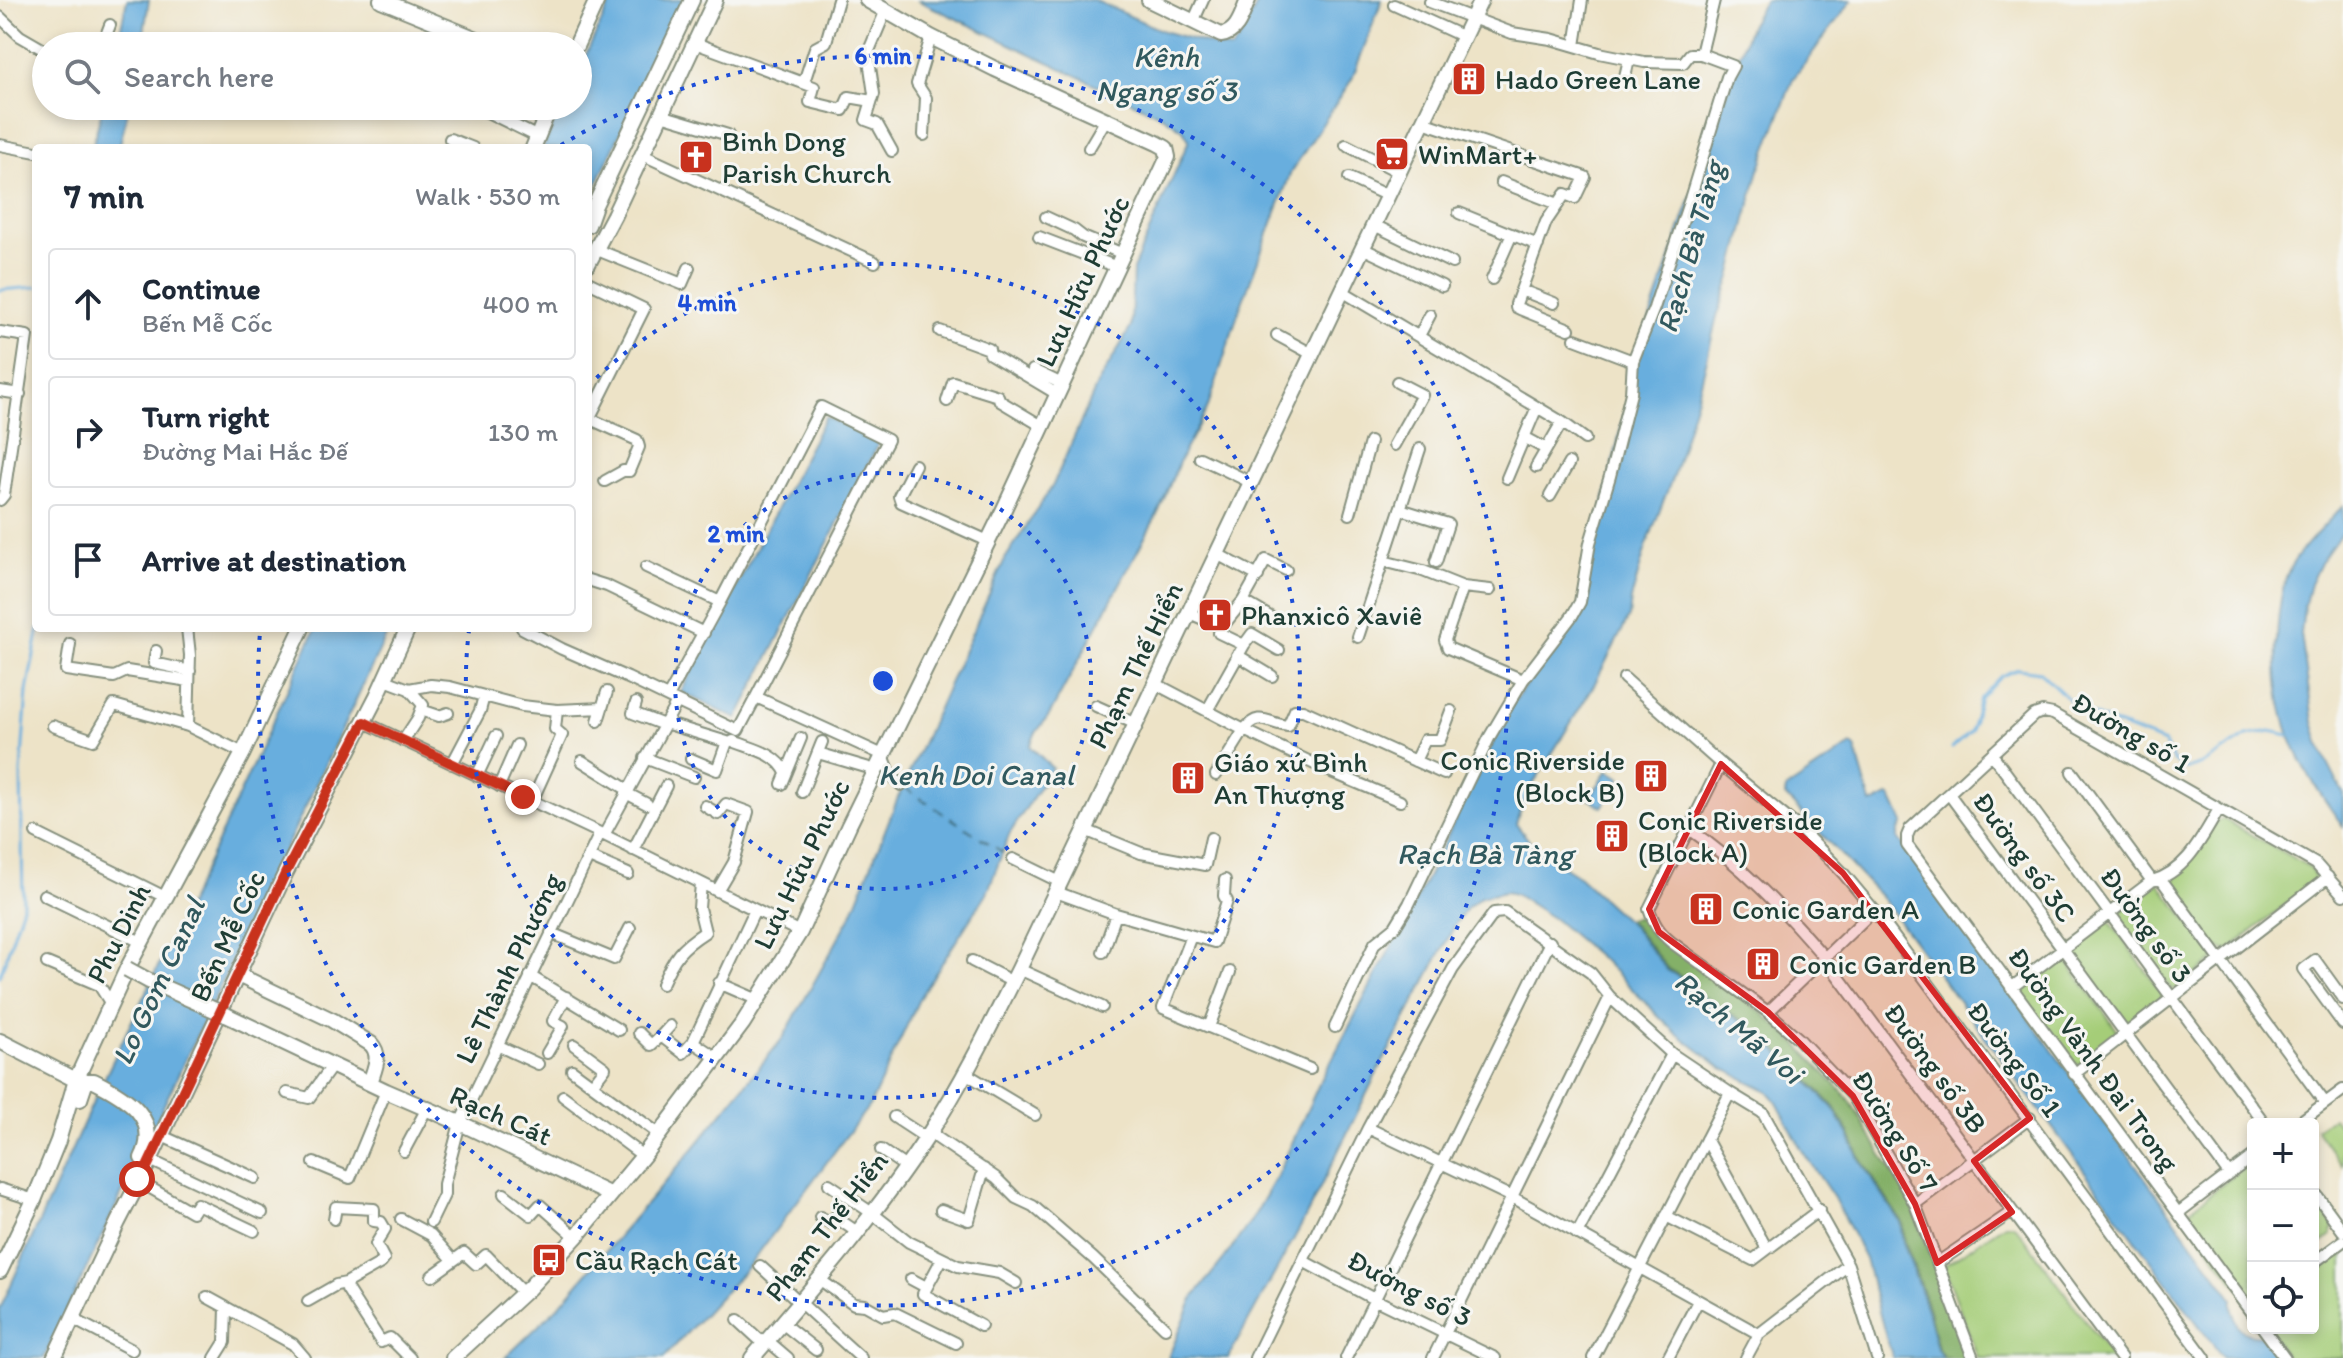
<!DOCTYPE html>
<meta charset="utf-8">
<style>
body{margin:0;font-family:Itim,sans-serif;background:#f2f2f3;color:#1f2937}
.controls{position:absolute;right:24px;bottom:24px;display:grid;overflow:hidden;border-radius:8px;box-shadow:0 4px 12px #0003}
.controls button{width:72px;height:72px;display:grid;place-items:center;padding:0;border:0;border-bottom:2px solid #e0e1e3;background:#fff;color:#1f2937;font:40px sans-serif}
.stop{position:absolute;width:24px;height:24px;margin:-18px;border:6px solid #c8321e;border-radius:50%;background:#fff}
.stop.end{background:#c8321e;border-color:#fff;box-shadow:0 2px 8px #0008}
.list{margin:0;padding:0;list-style:none}
h2{display:flex;justify-content:space-between;align-items:center;height:104px;margin:0;padding:0 32px;font-size:34px}
h2 small{font-size:26px;font-weight:400;color:#747a83}
.list li{display:grid;grid-template-columns:52px 1fr auto;gap:24px;align-items:center;box-sizing:border-box;height:112px;margin:0 16px 16px;padding:0 16px;border:2px solid #e0e1e3;border-radius:8px}
.list b{display:block;font-size:30px;white-space:nowrap}
.list p{margin:0;font-size:26px;white-space:nowrap;color:#747a83}
.list em{font-size:26px;font-style:normal;color:#747a83}
.icon{flex:none;width:44px;height:44px;fill:none;stroke:currentColor;stroke-width:2;stroke-linecap:round;stroke-linejoin:round}
.map{position:relative;flex:none;width:2343px;height:1358px;overflow:hidden}
.search{position:absolute;background:#fff;box-shadow:0 4px 12px #0003;left:32px;top:32px;width:560px;height:88px;display:flex;align-items:center;gap:20px;box-sizing:border-box;padding:0 28px;border-radius:44px;color:#747a83;font-size:30px}
.panel{position:absolute;background:#fff;box-shadow:0 4px 12px #0003;left:32px;top:144px;width:560px;height:488px;border-radius:8px}
.map>svg:first-child{display:block}
</style>
<div class="map">
<svg width="2343" height="1358" viewBox="0 0 2343 1358">
<rect width="100%" height="100%" fill="#f6f6f2"/>
<filter id="ink" filterUnits="userSpaceOnUse"><feTurbulence type="fractalNoise" baseFrequency=".0125" numOctaves="2"/><feDisplacementMap in="SourceGraphic" scale="16" xChannelSelector="R" yChannelSelector="G"/><feConvolveMatrix kernelMatrix="1 2 1 2 8 2 1 2 1" color-interpolation-filters="sRGB"/></filter>
<filter id="wash" filterUnits="userSpaceOnUse"><feTurbulence type="fractalNoise" baseFrequency=".006" numOctaves="4" result="noise"/><feDisplacementMap in="SourceGraphic" scale="32" xChannelSelector="R" yChannelSelector="G"/><feGaussianBlur stdDeviation="1.8" result="paint"/><feColorMatrix in="noise" values="0 0 0 0 0 0 0 0 0 0 0 0 0 0 0 0 0 1.4 0 .05"/><feComposite in="paint" operator="in"/></filter>
<g filter="url(#wash)">
<rect width="100%" height="100%" fill="#ede3c7"/>
<path fill="#a5cd78" stroke="#628556" stroke-width="2" d="M2223 819 2309 867 2315 876 2314 882 2227 951 2216 947 2170 884V878L2217 821Z
M2158 882 2216 958 2176 989H2171L2117 915Z
M2104 922H2110L2162 993 2159 1003 2130 1025H2124L2070 953 2071 948Z
M2058 958H2064L2120 1034 2080 1065 2071 1062 2018 992V987Z
M2333 1118 2343 1131 2342 1165 2316 1129Z
M2253 1160V1294H2244L2186 1218 2185 1214Z
M2313 1194 2334 1226 2331 1236 2313 1250Z
M2005 1224H2012L2016 1227 2113 1358H1978L1944 1266Z
M2343 1253V1358H2288L2266 1328H2313V1274Z"/>
<path fill="#84b068" stroke="#52764e" stroke-width="2" d="M1639 917 1669 945 1765 1015 1795 1042 1849 1099 1912 1206 1968 1358H1944L1938 1349 1929 1310 1905 1242 1902 1222 1860 1158 1850 1134 1834 1107 1799 1070 1770 1043 1740 1019 1690 988 1685 979 1668 969 1628 919Z"/>
<path fill="#68aede" stroke="#447689" stroke-width="2" d="M127 0H149L142 46H117Z
M612 0H683L588 202V148H543L562 106H578V71Z
M917 0H1094L1163 31 1231 50 1239 40 1259 0H1382L1352 79 1291 172 1239 311 1208 407 1182 455 1159 511 1050 714 1035 734 1030 746 1052 768 1010 833 987 893 920 997 871 1103 751 1263 664 1358H505L558 1307 693 1149 783 1038 852 914 897 800 1005 559 1053 485 1097 385 1131 327 1133 269 1189 140 1183 130 1164 117Z
M1765 0H1852L1793 79 1758 173 1731 277 1717 317 1701 383 1674 473 1646 547 1631 599 1629 617 1594 685 1529 791 1520 810 1516 824 1535 848 1577 875 1631 925 1667 970 1684 980 1689 989 1739 1020 1770 1044 1798 1071 1833 1108 1849 1135 1859 1159 1900 1222 1903 1242 1927 1310 1937 1349 1942 1358H1893L1885 1334 1865 1259 1834 1198 1803 1152 1775 1099 1768 1091 1722 1068 1675 1032 1604 961 1554 919 1515 894 1505 892 1481 897 1468 907 1456 923 1378 1071 1302 1224 1228 1358H1168L1194 1296 1223 1260 1253 1218 1277 1176 1319 1084 1419 894 1510 708 1547 653 1567 632 1580 609 1637 357 1731 78 1750 26Z
M103 106H129L119 148H92Z
M825 417 880 441 737 719 681 692Z
M2343 506V531L2320 563 2310 584 2304 607 2301 634 2313 722 2322 752 2343 793V826C2297 764 2273 718 2277 639 2278 617 2280 593 2288 572 2297 552 2327 523 2343 506Z
M316 628H390L44 1358H0V1309L95 1098 202 875Z
M1851 745 1855 747 1871 803H1874L1888 796 1891 797 1903 823 1898 832V838L2233 1299C2231 1310 2235 1329 2248 1334 2252 1335 2257 1335 2261 1336L2277 1358H2223L1882 898 1785 796 1786 789Z
M1608 770 1621 778 1602 807 1589 799Z"/>
<g fill="none" stroke-linecap="round" stroke-linejoin="round">
<path stroke="#68aede" stroke-width="3" d="M0 290 36 287
M1952 748 1971 731 1980 698 2001 676 2018 669 2040 672 2080 710 2164 743 2174 762 2187 769 2205 763 2247 736 2270 731 2289 735
M0 976 23 906 21 772 27 691 39 628"/>
<path stroke="#31595e" stroke-width="2" stroke-dasharray="10 8" stroke-linecap="butt" d="M905 788 1010 857"/>
</g>
</g>
<g filter="url(#ink)">
<g fill="none" stroke-linecap="round" stroke-linejoin="round">
<g stroke="#86907e" stroke-width="14">
<path id="minor" d="M1394 5 1464 37
M886 10 868 53 874 94 866 120 877 124 892 151
M0 17 20 36 46 51
M1193 22 1203 0
M695 43 814 87 810 102 843 110 849 97 872 101
M102 46 110 25
M1575 46 1582 0
M1701 54 1714 0
M1624 81 1629 59
M804 82 815 48 826 42 838 0
M475 106 538 137
M661 115 728 135
M1423 122 1585 177 1575 198 1565 194 1546 222 1516 304V307L1520 309 1569 329
M924 135 926 98 917 84 931 37
M450 139 473 148
M0 145 36 152
M1346 145 1399 172
M1089 148 1105 121
M643 155 875 262
M1349 178 1388 196
M1501 182 1558 204
M1459 213 1538 245
M1046 217 1074 230 1083 237 1123 254
M1374 225 1452 263
M1039 237 1117 267
M1362 248 1442 286
M595 249 682 284 689 268
M1492 279 1512 234
M588 282 644 309 589 419
M1521 290 1554 303
M1342 291 1562 422 1585 439
M940 331 989 349 990 354 1057 394
M0 332 27 336 4 495 0 500
M1277 335 1312 354
M1419 336 1430 315
M1575 339 1633 361
M1033 370 1062 384
M0 391 20 394
M947 401 953 382 998 396 1000 401 1042 426
M588 418 637 440 639 447 629 471H623L605 481
M1524 437 1546 449
M1394 445 1422 395 1397 382
M1420 449 1383 561 1423 571 1463 587 1490 590
M1200 458 1250 482
M915 465 899 496 901 502 988 541
M1536 467 1562 422
M1507 478 1537 407
M1550 496 1569 463
M1400 509 1448 524 1436 562
M1350 514 1370 442
M1217 554 1258 576
M646 567 720 602 821 407 888 440 756 697 883 755 891 775 901 785
M588 580 607 586 704 633
M1463 587 1445 640 1448 648 1523 680
M1243 601 1272 618
M1189 613 1222 627
M1222 627 1243 601 1266 560 1286 570
M187 628 190 655 188 726
M522 628 562 649 628 678 738 731 756 697
M1358 637 1383 561
M70 644 66 670 114 677 127 671 189 681
M1244 645 1252 634 1279 650
M156 651 154 663 190 671
M1237 655 1272 676
M1624 678 1721 764 1799 828 1843 873 1874 910 2205 1358
M385 680 409 689 431 685 450 687 522 706 557 710 602 708
M1156 684 1244 730 1216 775
M668 697 720 602
M636 703 633 713 664 725
M1096 706 1136 724
M1208 709 1244 645 1219 633 1222 627
M421 710 439 716 448 713
M598 721 607 692
M364 722 600 833 800 932
M665 723 727 742 717 770 691 759
M53 726 93 740 114 705 188 726 243 753
M403 741 418 718 423 705 409 689
M733 741C753 749 777 753 786 773
M818 753 876 770
M1992 754 2265 1124
M645 758 694 777
M582 761 628 790
M1415 761 1425 740H1440L1451 711
M452 764 480 711 484 696
M1721 764 1649 909C1654 924 1659 932 1671 942L1768 1012 1798 1038 1853 1096 1915 1204 1973 1358
M2072 772 2152 881
M477 776 496 736
M782 784 801 738
M499 786 517 745
M802 792 822 742
M626 793 647 804
M1949 794 2229 1174
M532 801 562 735 555 729 557 710
M1400 801 1329 771 1244 730C1260 710 1268 724 1288 726L1295 710H1303L1444 774
M705 806 718 814 726 804 748 812 734 862 717 891
M1688 828C1744 867 1780 906 1824 957L2121 1358
M1085 830 1141 853 1205 865 1211 838
M36 833 165 897
M604 835 677 702
M633 850 666 786
M589 857 628 874
M1013 859 1060 882
M2161 879 2325 1103
M1056 892 1116 914 1214 942 1227 901 1224 896 1225 880
M44 895 141 942
M551 933 614 959 630 928
M1191 936 1163 1008 1310 1069
M1103 952 1116 914
M972 961 1013 982
M47 963 99 985 111 1004
M1019 969 1102 1007
M530 976 619 1030
M719 983 758 1000
M662 984C674 957 680 948 705 932L699 908 701 883
M2011 988 2152 881C2186 872 2202 838 2219 809
M2343 999 2315 960 2303 969 2343 1024
M1768 1012 1874 910
M1209 1027 1230 972
M1335 1027 1375 943 1395 927 1409 904 1490 736 1523 680 1572 616 1580 602 1590 543 1610 476 1631 393 1633 361 1654 308 1690 199 1727 77 1733 66 1701 54H1690L1683 63 1644 62 1599 53 1551 39 1512 33 1430 2
M639 1033 651 1045 661 1036 683 1053 693 1042 717 1058
M661 1036 670 1026
M693 1042 755 910
M497 1045 538 1064
M574 1045 605 1068 592 1085
M547 1053 563 1026 553 1021 566 997
M572 1070 660 1135
M965 1073 1035 1115
M2074 1074 2328 877
M287 1093 309 1098 332 1066
M563 1096 643 1156
M894 1117 926 1138
M2297 1124 2343 1090
M1368 1128 1512 1197 1759 1334
M930 1133 996 1178 1016 1198 1033 1206 1093 1258 1165 1328
M162 1136 255 1178
M1706 1139 1767 1249
M881 1150 906 1167
M404 1151 426 1110
M150 1160 262 1213
M314 1163 350 1178 386 1091
M140 1182 192 1212 197 1204 254 1231
M829 1184 872 1213 909 1242 958 1266 999 1273 1016 1283
M0 1189 34 1200
M2313 1190 2343 1231
M504 1194 531 1215 540 1205 576 1237
M1915 1204 2030 1118
M941 1210 969 1220 984 1169
M2178 1213 2253 1156
M1666 1216 1753 1260 1819 1210
M820 1217 831 1223 835 1217 857 1232
M334 1219 336 1207 374 1209V1221L381 1222 385 1229 376 1244 384 1259 381 1263 346 1283 347 1289 381 1342 390 1338 410 1358
M401 1219 431 1235 453 1260
M431 1222 444 1195V1184L460 1123 600 833
M1577 1234 1672 1054
M942 1259 923 1294 981 1326
M1303 1261 1374 1299 1495 1358
M1937 1263 2012 1212
M2313 1263 2343 1241
M760 1266 861 1358
M432 1276 464 1253 476 1264 486 1255 523 1293
M819 1279 854 1304 865 1305 883 1315 895 1313 956 1343
M911 1279 926 1287
M207 1297 293 1344 305 1358
M308 1301 336 1285 346 1283
M2253 1315 1907 845V836L1910 829 2034 715 2043 712 2053 714 2316 864 2343 895
M73 1319 132 1350
M738 1320 764 1344
M782 1323 816 1350
M2263 1328 2285 1358
M767 1340 788 1358
M215 1358 225 1342 226 1308
M1255 1358 1368 1128 1453 969 1494 913 1505 912 1591 973 1610 997 1672 1054 1730 1093 1763 1113 1848 1265 1877 1358
M1346 1358 1550 942
M1433 1358 1610 997
M1593 1358 1730 1093
M1668 1358 1698 1301
M1746 1358 1759 1334 1848 1265"/>
</g>
<g stroke="#86907e" stroke-width="18">
<path id="tertiary" d="M381 0 494 46
M1149 0 1221 35C1238 33 1242 14 1248 0
M576 46 597 0
M533 148 550 106
M588 225 595 205 692 0
M588 264 614 215 715 0
M238 975 332 1020 371 1044C382 1056 374 1069 370 1083
M226 1015 386 1091 460 1123 611 1195
M0 1041 76 1080
M80 1099 86 1081H94C126 1097 162 1118 142 1158
M0 1271 34 1200 58 1141 76 1080 127 969 243 753 302 628
M54 1358 118 1222 150 1160 286 872 377 696 408 628
M453 1358 529 1288 576 1237 643 1156 743 1023 800 932 849 825 1004 509 1168 157 1166 148 1157 143 995 69 931 37 867 0"/>
</g>
<g stroke="#86907e" stroke-width="18">
<path id="secondary" d="M752 1358C814 1286 877 1214 929 1134 963 1082 991 1025 1019 969L1481 0"/>
</g>
<use href="#minor" stroke="#fff" stroke-width="10"/>
<use href="#tertiary" stroke="#fff" stroke-width="14"/>
<use href="#secondary" stroke="#fff" stroke-width="14"/>
<g stroke="#86907e" stroke-width="18" stroke-linecap="butt">
<path id="tertiary-bridge" d="M127 969 149 981 226 1015"/>
</g>
<use href="#tertiary-bridge" stroke="#fff" stroke-width="14"/>
</g>
</g>
<g fill="none" stroke-linecap="round" stroke-linejoin="round" filter="url(#ink)">
<path stroke="#c8321e" stroke-width="10" d="M137 1179 140 1182 286 872 364 722 523 797"/>
</g>
<path fill="#d62828" fill-opacity="0.2" stroke="#d62828" stroke-width="6" stroke-linejoin="round" d="M1721 764 1843 873 2030 1118 1974 1161 2012 1212 1937 1263 1915 1204 1853 1096 1768 1012 1659 932 1649 909Z"/>
<g fill="none" stroke="#1d4ed8" stroke-width="4" stroke-dasharray="4 8">
<circle cx="883" cy="681" r="208"/>
<path d="M588 386A417 417 0 1 1 469 630"/>
<path d="M561 145A625 625 0 1 1 260 632"/>
</g>
<defs>
<g id="building-square" transform="scale(1.8)"><rect x="-9" y="-9" width="18" height="18" rx="4" fill="#c8321e" stroke="#f6f6f2"/><path d="M-4-6H4V6H1V3H-1V6H-4ZM-2.5-4.3h1.7v1.8h-1.7ZM.8-4.3h1.7v1.8H.8ZM-2.5-1h1.7V.8h-1.7ZM.8-1h1.7V.8H.8Z" fill="#fff"/></g>
<g id="supermarket-square" transform="scale(1.8)"><rect x="-9" y="-9" width="18" height="18" rx="4" fill="#c8321e" stroke="#f6f6f2"/><path d="M-6-5.5h2.5l.6 2H6L4.5 2H-2.5L-4.4-4H-6ZM-1.5 3.2a1.3 1.3 0 1 0 .1 0ZM3 3.2a1.3 1.3 0 1 0 .1 0Z" fill="#fff"/></g>
<g id="church-square" transform="scale(1.8)"><rect x="-9" y="-9" width="18" height="18" rx="4" fill="#c8321e" stroke="#f6f6f2"/><path d="M-1.2-6h2.4v3.5h3.3v2.4h-3.3V6h-2.4V-.1h-3.3v-2.4h3.3Z" fill="#fff"/></g>
<g id="bus-square" transform="scale(1.8)"><rect x="-9" y="-9" width="18" height="18" rx="4" fill="#c8321e" stroke="#f6f6f2"/><path d="M-5-6H5V4H4V6H2V4H-2V6H-4V4H-5ZM-3.5-4V0h7V-4ZM-3.5 1.2v1.5H-2V1.2ZM2 1.2v1.5H3.5V1.2Z" fill="#fff"/></g>
</defs>
<g fill-rule="evenodd">
<use href="#building-square" x="1469" y="79"/>
<use href="#supermarket-square" x="1392" y="154"/>
<use href="#church-square" x="696" y="157"/>
<use href="#church-square" x="1215" y="615"/>
<use href="#building-square" x="1651" y="776"/>
<use href="#building-square" x="1188" y="778"/>
<use href="#building-square" x="1612" y="836"/>
<use href="#building-square" x="1706" y="909"/>
<use href="#building-square" x="1763" y="964"/>
<use href="#bus-square" x="549" y="1260"/>
</g>
<g text-anchor="middle" dominant-baseline="central" stroke-width="6" stroke-linejoin="round" paint-order="stroke">
<g font-size="28" fill="#1f3d34" stroke="#f6f6f2" text-anchor="start">
<text x="1495" y="79">Hado Green Lane</text>
<text x="722" y="141">Binh Dong<tspan x="722" dy="32">Parish Church</tspan></text>
<text x="1418" y="154">WinMart+</text>
<text x="1241" y="615">Phanxicô Xaviê</text>
<text x="1625" y="760" text-anchor="end">Conic Riverside<tspan x="1625" dy="32">(Block B)</tspan></text>
<text x="1214" y="762">Giáo xứ Bình<tspan x="1214" dy="32">An Thượng</tspan></text>
<text x="1638" y="820">Conic Riverside<tspan x="1638" dy="32">(Block A)</tspan></text>
<text x="1732" y="909">Conic Garden A</text>
<text x="1789" y="964">Conic Garden B</text>
<text x="575" y="1260">Cầu Rạch Cát</text>
</g>
<g font-size="28" fill="#1f3d34" stroke="#f6f6f2">
<text transform="translate(1082 281) rotate(-65)">Lưu Hữu Phước</text>
<text transform="translate(1135 665) rotate(-64)">Phạm Thế Hiển</text>
<text transform="translate(2132 732) rotate(30)">Đường số 1</text>
<text transform="translate(2025 857) rotate(54)">Đường số 3C</text>
<text transform="translate(801 864) rotate(-64)">Lưu Hữu Phước</text>
<text transform="translate(2147 925) rotate(54)">Đường số 3</text>
<text transform="translate(118 933) rotate(-63)">Phu Dinh</text>
<text transform="translate(227 936) rotate(-65)">Bến Mễ Cốc</text>
<text transform="translate(508 968) rotate(-64)">Lê Thành Phương</text>
<text transform="translate(2015 1059) rotate(53)">Đường Số 1</text>
<text transform="translate(2094 1059) rotate(54)">Đường Vành Đai Trong</text>
<text transform="translate(1936 1068) rotate(54)">Đường số 3B</text>
<text transform="translate(501 1115) rotate(24)">Rạch Cát</text>
<text transform="translate(1896 1131) rotate(58)">Đường Số 7</text>
<text transform="translate(826 1226) rotate(-52)">Phạm Thế Hiển</text>
<text transform="translate(1410 1288) rotate(27)">Đường số 3</text>
</g>
<g font-size="30" font-style="italic" fill="#31595e" stroke="#f6f6f2">
<text x="1166" y="56">Kênh<tspan x="1166" dy="34">Ngang số 3</tspan></text>
<text transform="translate(1690 247) rotate(-74)">Rạch Bà Tàng</text>
<text x="976" y="774">Kenh Doi Canal</text>
<text x="1485" y="853">Rạch Bà Tàng</text>
<text transform="translate(158 981) rotate(-65)">Lo Gom Canal</text>
<text transform="translate(1739 1027) rotate(40)">Rạch Mã Voi</text>
</g>
</g>
<circle cx="883" cy="681" r="12" fill="#1d4ed8" stroke="#f6f6f2" stroke-width="4"/>
<g font-size="24" text-anchor="middle" font-weight="bold" fill="#1d4ed8" stroke="#f6f6f2" stroke-width="6" stroke-linejoin="round" paint-order="stroke">
<text x="883" y="64">6 min</text>
<text x="707" y="311">4 min</text>
<text x="736" y="542">2 min</text>
</g>
</svg>
<div class="controls">
<button>+</button>
<button>−</button>
<button><svg class="icon" aria-label="locate" viewBox="0 0 24 24"><circle cx="12" cy="12" r="6"/><path d="M12 2v4M12 18v4M2 12h4M18 12h4"/></svg></button>
</div>
<div class="stop" style="left:137px;top:1179px"></div>
<div class="stop end" style="left:523px;top:797px"></div>
<div class="search"><svg class="icon" aria-label="search" viewBox="0 0 24 24"><circle cx="10" cy="10" r="6"/><path d="M15 15l6 6"/></svg>Search here</div>
<section class="panel">
<h2>7 min<small>Walk · 530 m</small></h2>
<ul class="list">
<li><svg class="icon" aria-label="ahead" viewBox="0 0 24 24"><path d="M12 20V5M6 11l6-6 6 6"/></svg><div><b>Continue</b><p>Bến Mễ Cốc</p></div><em>400 m</em></li>
<li><svg class="icon" aria-label="right" viewBox="0 0 24 24"><path d="M7 20v-9h11M14 6l5 5-5 5"/></svg><div><b>Turn right</b><p>Đường Mai Hắc Đế</p></div><em>130 m</em></li>
<li><svg class="icon" aria-label="arrive" viewBox="0 0 24 24"><path d="M6 21V4h12l-3 4 3 4H6"/></svg><div><b>Arrive at destination</b></div></li>
</ul>
</section>
</div>
